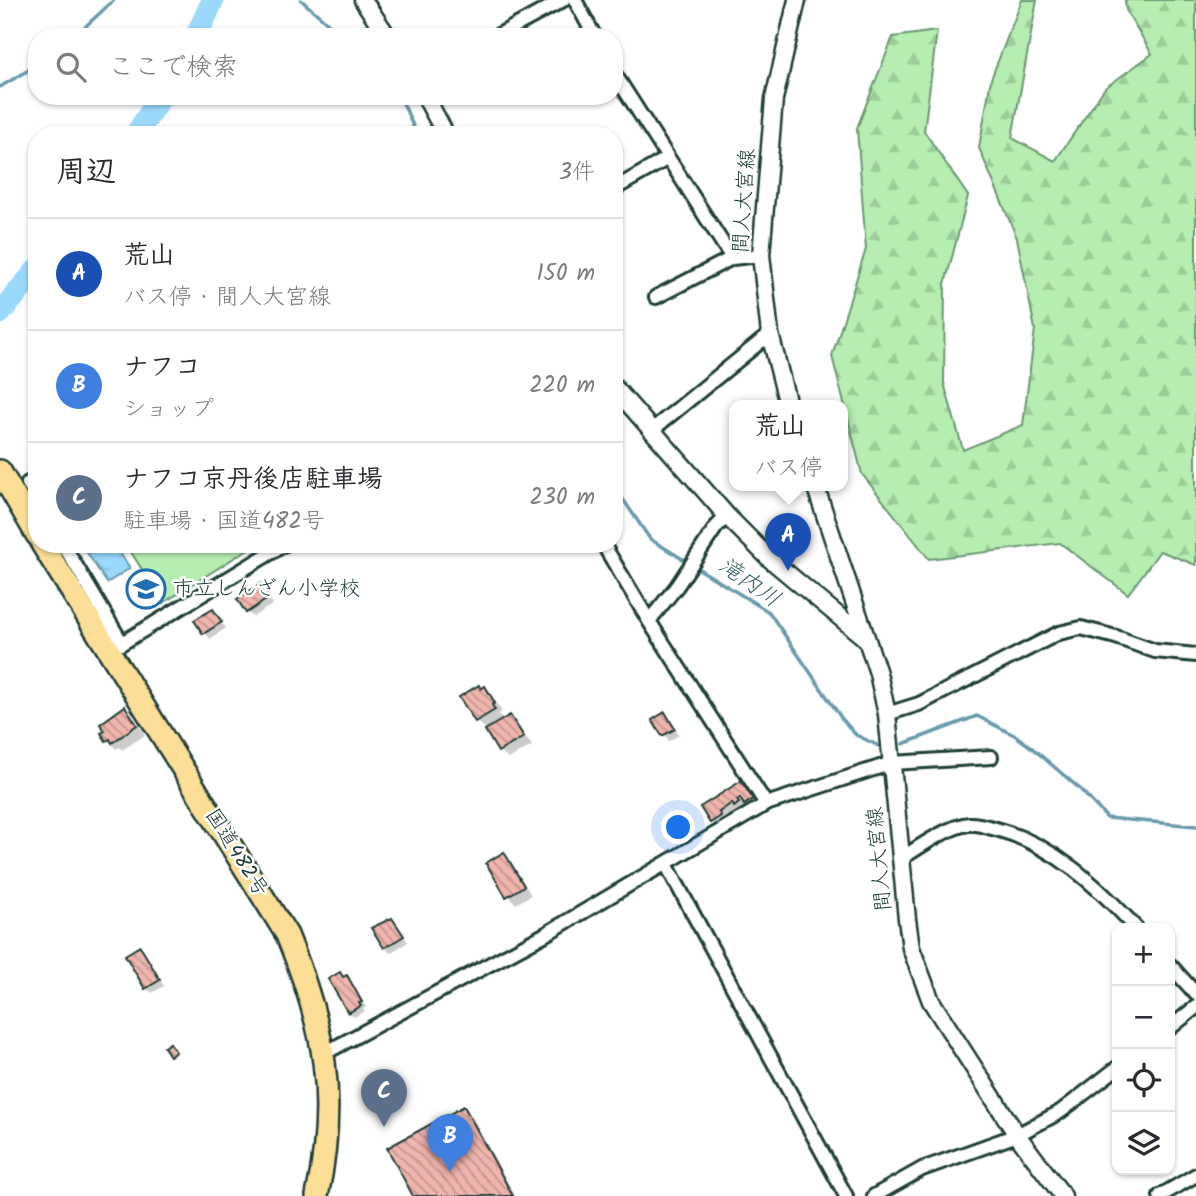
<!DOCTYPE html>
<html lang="ja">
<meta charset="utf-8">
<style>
body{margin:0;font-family:Kalam,"Klee One",sans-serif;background:#f7f7f7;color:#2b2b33}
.controls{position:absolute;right:21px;bottom:21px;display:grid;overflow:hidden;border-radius:14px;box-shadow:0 2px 5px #0004}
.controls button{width:63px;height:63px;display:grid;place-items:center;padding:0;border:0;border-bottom:2px solid #e1e1e2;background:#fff;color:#2b2b33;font:35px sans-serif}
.you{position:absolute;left:679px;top:828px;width:24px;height:24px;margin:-18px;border:5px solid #fff;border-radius:50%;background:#1a73e8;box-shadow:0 0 0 10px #1a73e833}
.badge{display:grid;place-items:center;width:46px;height:46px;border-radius:50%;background:#1f6fb2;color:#fff;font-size:23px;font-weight:700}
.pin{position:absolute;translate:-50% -58px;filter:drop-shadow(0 2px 4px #0008)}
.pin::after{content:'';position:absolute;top:37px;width:24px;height:21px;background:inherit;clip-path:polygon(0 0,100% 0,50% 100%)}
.popup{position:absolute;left:729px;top:400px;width:119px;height:91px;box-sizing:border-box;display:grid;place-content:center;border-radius:14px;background:#fff;filter:drop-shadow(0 2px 5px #0005);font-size:23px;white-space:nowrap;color:#7c7c81}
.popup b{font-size:26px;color:#2b2b33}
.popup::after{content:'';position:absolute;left:50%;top:100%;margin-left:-14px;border:14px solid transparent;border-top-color:#fff}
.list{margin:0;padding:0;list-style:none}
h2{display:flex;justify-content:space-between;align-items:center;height:91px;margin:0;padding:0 28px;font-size:30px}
h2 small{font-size:23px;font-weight:400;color:#7c7c81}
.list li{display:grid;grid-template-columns:46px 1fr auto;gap:21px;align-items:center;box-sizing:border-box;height:112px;padding:0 28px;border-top:2px solid #e1e1e2}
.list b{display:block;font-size:26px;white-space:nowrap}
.list p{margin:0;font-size:23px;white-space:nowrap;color:#7c7c81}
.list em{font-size:23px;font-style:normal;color:#7c7c81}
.icon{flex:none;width:38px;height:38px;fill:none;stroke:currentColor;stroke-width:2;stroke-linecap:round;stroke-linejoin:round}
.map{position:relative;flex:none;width:1196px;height:1196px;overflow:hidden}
.search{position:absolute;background:#fff;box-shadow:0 2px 5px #0004;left:28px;top:28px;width:595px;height:77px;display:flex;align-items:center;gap:18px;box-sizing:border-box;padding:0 24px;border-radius:28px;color:#7c7c81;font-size:26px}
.panel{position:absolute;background:#fff;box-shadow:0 2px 5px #0004;left:28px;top:126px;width:595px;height:427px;border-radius:28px}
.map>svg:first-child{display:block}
</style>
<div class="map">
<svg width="1196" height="1196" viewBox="0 0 1196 1196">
<defs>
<pattern id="forest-firs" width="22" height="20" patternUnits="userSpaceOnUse" patternTransform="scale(1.75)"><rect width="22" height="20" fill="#b6eeb1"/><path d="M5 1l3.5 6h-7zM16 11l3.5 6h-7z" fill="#9ccd99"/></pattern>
<pattern id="water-ripples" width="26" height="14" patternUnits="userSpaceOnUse" patternTransform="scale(1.75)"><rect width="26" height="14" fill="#9ad8fc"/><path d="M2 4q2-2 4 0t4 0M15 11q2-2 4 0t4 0" fill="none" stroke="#84bad9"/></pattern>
<pattern id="building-back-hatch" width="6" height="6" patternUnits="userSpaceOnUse" patternTransform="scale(1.75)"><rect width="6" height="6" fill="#f0b5ad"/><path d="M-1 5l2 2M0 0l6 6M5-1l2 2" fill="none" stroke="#c2948e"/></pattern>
</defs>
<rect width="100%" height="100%" fill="#fff"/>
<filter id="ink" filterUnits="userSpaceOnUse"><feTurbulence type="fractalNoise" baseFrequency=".0143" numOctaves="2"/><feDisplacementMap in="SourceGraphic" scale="14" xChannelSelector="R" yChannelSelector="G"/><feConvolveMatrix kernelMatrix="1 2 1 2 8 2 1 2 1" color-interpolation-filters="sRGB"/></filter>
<g filter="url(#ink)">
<path fill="#b6eeb1" stroke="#6a9672" stroke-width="2" d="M126 544H256L163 603Z"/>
<path fill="url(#forest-firs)" stroke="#6a9672" stroke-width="2" d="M1022 0H1037L1012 138 1055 161 1105 88 1152 54 1126 10 1125 0H1196V565L1160 551 1128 594 1060 543 929 559 862 474 832 356 866 249 857 128 893 37 937 31 924 131 968 196 945 284 944 383 963 450 1023 425 1035 329 1017 238 979 148 991 79Z"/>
<path fill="url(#water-ripples)" stroke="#699aac" stroke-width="2" d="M114 544 130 568 107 583 82 545Z"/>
<path fill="#0003" d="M260 586 273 604 253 617 247 612Z
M213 611 226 628 210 639 197 621Z
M485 689 502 711 499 714 503 721 510 717 518 725 532 746 508 759 499 750 486 729 476 721 482 691Z
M125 708 133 716 145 735 122 750 119 747 116 749 103 734Z
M665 715 679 735 669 741 655 721Z
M741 783 760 808 754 812 749 807 744 809 746 812 744 814 741 811 726 821 720 830 711 822Z
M503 854 512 863 531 895 516 904 508 895Z
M392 920 408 942 390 953 385 947Z
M139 948 164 986 152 993 147 988Z
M347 978 366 1007 363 1009 365 1011 354 1017 349 1012 345 979Z
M464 1108 472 1117 515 1196H415Z"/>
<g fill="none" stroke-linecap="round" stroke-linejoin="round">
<path stroke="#699aac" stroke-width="3.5" d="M301 0 344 37
M74 37 114 0
M0 87 37 65
M400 96 417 135
M614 486 650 539 769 612 842 719 856 735 883 748
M903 744 977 716 1016 736 1031 747 1080 789 1107 818 1196 826"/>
<path stroke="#9ad8fc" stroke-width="23" d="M196 37 213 0
M136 135 161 96
M0 313 37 270"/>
</g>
<path fill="url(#building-back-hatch)" stroke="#1f3d34" stroke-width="2" d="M260 584 269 598 246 613 237 599Z
M213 609 222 622 203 634 194 620Z
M479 685 481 689 485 686 495 703 492 705 495 710 475 722 459 697Z
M125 706 137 725 112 743 110 739 106 741 101 733 105 731 100 724Z
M665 712 675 729 662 736 652 720Z
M510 715 524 737 498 752 485 730Z
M741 781 753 799 744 805 740 798 737 800 739 803 734 807 732 803 719 812 721 816 710 823 700 807Z
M504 852 524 886 506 897 486 863Z
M392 918 404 936 384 948 371 928Z
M140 946 160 980 145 989 125 955Z
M340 972 343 977 347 975 362 1002 359 1003 361 1006 348 1013 328 979Z
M170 1043 176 1052 170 1056 164 1047Z
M464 1106 513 1196H413L387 1148Z"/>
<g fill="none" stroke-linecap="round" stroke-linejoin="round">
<g stroke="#1f3d34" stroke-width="18">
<path id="street" d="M575 0 595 37
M495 37 563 0
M614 73 732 258
M614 189 668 158
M656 297 732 258 761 255
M652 430 770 334
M28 483 37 499
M63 544 122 643
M603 544 649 621 766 804 892 763 991 757
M649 621 677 586 716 527 727 516
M109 651 285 544
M887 714 919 704 1059 633 1081 628 1116 637 1155 651 1196 655
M902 858C919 847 949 826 969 824 977 823 988 827 996 829 1052 844 1098 886 1136 928
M666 864 846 1196
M1170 965 1196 994
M1170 1028 1196 1007
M323 1054 544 935 766 804
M874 1196 922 1169 1017 1135 1060 1112 1117 1068
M1160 1196 1196 1175"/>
</g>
<g stroke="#1f3d34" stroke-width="21">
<path id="secondary" d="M363 0 388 37
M425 96 446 135
M614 387 727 516 770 559 865 638
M788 405 770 334 761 255 774 99 797 0
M815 485 878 673 887 714 907 919 911 948 931 1001 1017 1135 1063 1196"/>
</g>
<g stroke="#1f3d34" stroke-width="26">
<path id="highway" d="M0 471 37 535
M42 544 287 935C325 1028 338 1097 317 1196"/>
</g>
<use href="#street" stroke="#fff" stroke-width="12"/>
<use href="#secondary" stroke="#fff" stroke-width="16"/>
<use href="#highway" stroke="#fcde96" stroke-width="21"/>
</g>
</g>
<defs>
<g id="school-ring" transform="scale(2.0125)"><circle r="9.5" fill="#fff" stroke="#1f6fb2" stroke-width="1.5"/><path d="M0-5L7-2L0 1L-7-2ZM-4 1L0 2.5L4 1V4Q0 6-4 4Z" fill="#1f6fb2"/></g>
</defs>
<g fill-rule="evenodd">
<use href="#school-ring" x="146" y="589"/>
</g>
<g text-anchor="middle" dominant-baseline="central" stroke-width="5" stroke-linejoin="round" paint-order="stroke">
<g font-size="21" fill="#1f3d34" stroke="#fff">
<text transform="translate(745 201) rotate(-86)">間人大宮線</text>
<text transform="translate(236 853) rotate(58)">国道482号</text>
<text transform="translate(880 859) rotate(-95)">間人大宮線</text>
</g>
<g font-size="21" fill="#1f3d34" stroke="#fff" text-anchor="start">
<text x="173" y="589">市立しんざん小学校</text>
</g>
<g font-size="23" font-style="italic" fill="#3e6466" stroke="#fff">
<text transform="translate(749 583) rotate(35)">滝内川</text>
</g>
</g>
</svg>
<div class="controls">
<button>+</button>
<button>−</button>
<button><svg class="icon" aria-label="locate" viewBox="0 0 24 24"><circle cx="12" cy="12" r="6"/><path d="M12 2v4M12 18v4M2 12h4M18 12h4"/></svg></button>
<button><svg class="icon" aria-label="layers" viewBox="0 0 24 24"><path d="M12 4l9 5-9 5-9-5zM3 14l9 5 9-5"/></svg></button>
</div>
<div class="you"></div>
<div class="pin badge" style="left:788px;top:571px;background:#1a4fb4">A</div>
<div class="popup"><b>荒山</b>バス停</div>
<div class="pin badge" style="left:450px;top:1172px;background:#3f7fe0">B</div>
<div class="pin badge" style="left:384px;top:1127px;background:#5c6f8a">C</div>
<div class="search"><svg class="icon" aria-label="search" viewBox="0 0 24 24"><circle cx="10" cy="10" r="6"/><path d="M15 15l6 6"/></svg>ここで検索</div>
<section class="panel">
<h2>周辺<small>3件</small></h2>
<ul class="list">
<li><span class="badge" style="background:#1a4fb4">A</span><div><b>荒山</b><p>バス停 · 間人大宮線</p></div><em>150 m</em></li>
<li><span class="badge" style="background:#3f7fe0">B</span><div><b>ナフコ</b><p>ショップ</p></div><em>220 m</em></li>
<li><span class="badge" style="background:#5c6f8a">C</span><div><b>ナフコ京丹後店駐車場</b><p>駐車場 · 国道482号</p></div><em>230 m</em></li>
</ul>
</section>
</div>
